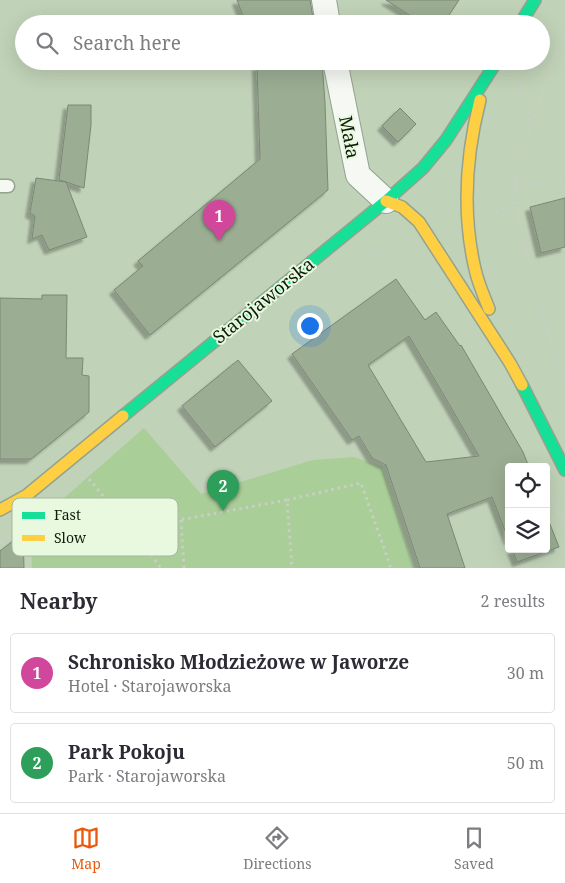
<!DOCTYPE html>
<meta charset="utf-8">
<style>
body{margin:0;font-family:"Noto Serif",serif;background:#f7f7f7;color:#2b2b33}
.controls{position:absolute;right:15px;bottom:15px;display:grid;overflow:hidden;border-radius:5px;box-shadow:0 5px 20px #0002}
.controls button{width:45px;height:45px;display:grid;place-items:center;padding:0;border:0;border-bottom:1px solid #e1e1e2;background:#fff;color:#2b2b33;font:25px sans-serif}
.you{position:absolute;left:309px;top:325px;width:18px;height:18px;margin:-12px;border:4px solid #fff;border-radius:50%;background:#1a73e8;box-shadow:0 0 0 8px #1a73e833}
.badge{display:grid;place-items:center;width:32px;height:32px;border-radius:50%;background:#ea580c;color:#fff;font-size:16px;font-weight:700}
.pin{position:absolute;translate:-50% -41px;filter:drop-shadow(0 1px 2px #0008)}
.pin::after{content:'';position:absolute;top:26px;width:18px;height:15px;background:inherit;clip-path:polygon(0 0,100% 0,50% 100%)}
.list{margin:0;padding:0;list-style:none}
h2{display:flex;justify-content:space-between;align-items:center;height:65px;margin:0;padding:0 20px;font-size:21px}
h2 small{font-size:16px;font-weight:400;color:#7c7c81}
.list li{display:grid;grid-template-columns:32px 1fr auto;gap:15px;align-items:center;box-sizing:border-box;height:80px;margin:0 10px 10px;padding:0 10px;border:1px solid #e1e1e2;border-radius:5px}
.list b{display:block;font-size:19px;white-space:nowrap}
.list p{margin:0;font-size:16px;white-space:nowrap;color:#7c7c81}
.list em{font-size:16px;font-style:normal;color:#7c7c81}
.icon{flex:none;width:28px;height:28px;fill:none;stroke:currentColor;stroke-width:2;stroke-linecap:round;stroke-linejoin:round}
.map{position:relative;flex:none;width:565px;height:568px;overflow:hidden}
.search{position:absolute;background:#fff;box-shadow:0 5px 20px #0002;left:15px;right:15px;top:15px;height:55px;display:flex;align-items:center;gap:12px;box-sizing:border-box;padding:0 18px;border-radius:28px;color:#7c7c81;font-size:19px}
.sheet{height:245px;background:#fff}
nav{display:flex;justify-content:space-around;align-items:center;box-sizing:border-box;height:70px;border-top:1px solid #e1e1e2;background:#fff;font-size:14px;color:#7c7c81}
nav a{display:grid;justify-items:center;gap:2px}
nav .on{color:#ea580c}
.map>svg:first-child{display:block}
</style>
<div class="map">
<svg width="565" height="568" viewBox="0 0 565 568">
<defs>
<filter id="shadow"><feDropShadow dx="-4.5" dy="4.5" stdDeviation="1" flood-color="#0004"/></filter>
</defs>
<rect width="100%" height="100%" fill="#c0d2b8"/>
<path fill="#a9ce98" d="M144 428 201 494 313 460 354 457 382 467 414 568H32L31 527Z"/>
<path fill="#9bad93" stroke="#7b8875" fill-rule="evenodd" filter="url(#shadow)" d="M237 0H310L314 24H246Z
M386 0H459L443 24H423Z
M265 61H322L325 103 328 190 150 335 114 290 143 266 138 261 260 159 257 66H267Z
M68 105H91V125L84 188 66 182 87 237 49 250 42 235 32 239 35 216 30 213 36 178 66 182 59 180Z
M400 108 416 124 398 142 382 126Z
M565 198V247L541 253 530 207Z
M396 279 425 320 436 312 460 346 461 345 523 452 529 467H509V541L492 497 447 514 465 568H420L386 465 372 458 359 436 352 440 292 354ZM409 336 449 404 479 456 426 462 368 365Z
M42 295H67L66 358H83L82 375 89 376V412L31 459H0V298L42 299Z
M238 360 272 401 215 447 182 406Z
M546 514 559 547 517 562 512 549H546Z
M23 533 24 568H0V551Z"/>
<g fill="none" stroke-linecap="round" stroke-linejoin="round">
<g stroke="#94a28e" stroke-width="15">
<path id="lane" d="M0 186H8"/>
</g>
<g stroke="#94a28e" stroke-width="26">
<path id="street" d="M324 0 328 24
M335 61 358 175 386 201"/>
</g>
<g stroke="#94a28e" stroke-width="14">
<path id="fast" d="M520 24 535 0
M522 385 565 470
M123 416 386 201 423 168 446 140 497 61"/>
</g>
<g stroke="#94a28e" stroke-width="14">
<path id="slow" d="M480 100C466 155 462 213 475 269 478 283 484 296 489 309
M386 201 402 207 419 222 510 363 522 385
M0 510 27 495 123 416"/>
</g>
<path stroke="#c9cfc7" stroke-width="3" stroke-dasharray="2.5 4" stroke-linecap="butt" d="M565 35 554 59 515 172 519 222 553 352 565 379
M519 80 526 104 533 118
M516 188 565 176
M496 213 517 202
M345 273 385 248H393L409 262
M89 479 131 529 287 500 292 568
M551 494 565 527
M287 500 361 483 391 568
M181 520 184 568
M131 529 161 568
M0 543 6 538"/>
<use href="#lane" stroke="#f6f8f4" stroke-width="12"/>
<use href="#street" stroke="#f6f8f4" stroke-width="24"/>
<use href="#fast" stroke="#16e098" stroke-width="11"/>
<use href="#slow" stroke="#ffcf43" stroke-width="11"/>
</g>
<g text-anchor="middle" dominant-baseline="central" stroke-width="4" stroke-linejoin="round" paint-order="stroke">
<g font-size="18" fill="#0f1b0a" stroke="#e8f9e0">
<text transform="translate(350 137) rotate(79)">Mała</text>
<text transform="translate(263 300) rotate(-39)">Starojaworska</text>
</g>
</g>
<rect x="12" y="498" width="166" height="58" rx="8" fill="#e8f9e0" stroke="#a7b6a0" stroke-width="1"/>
<rect x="22" y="512" width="23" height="7" fill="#16e098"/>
<rect x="22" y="535" width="23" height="6" fill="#ffcf43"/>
<g font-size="14" fill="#0f1b0a">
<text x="54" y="520">Fast</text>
<text x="54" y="543">Slow</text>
</g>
</svg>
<div class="controls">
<button><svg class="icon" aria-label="locate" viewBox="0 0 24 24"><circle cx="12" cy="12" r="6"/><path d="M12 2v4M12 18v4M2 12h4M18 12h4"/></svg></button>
<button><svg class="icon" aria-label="layers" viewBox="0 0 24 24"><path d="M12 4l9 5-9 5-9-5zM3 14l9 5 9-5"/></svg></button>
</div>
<div class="you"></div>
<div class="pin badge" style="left:219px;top:241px;background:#d1479c">1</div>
<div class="pin badge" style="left:223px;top:511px;background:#2e9e5b">2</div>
<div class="search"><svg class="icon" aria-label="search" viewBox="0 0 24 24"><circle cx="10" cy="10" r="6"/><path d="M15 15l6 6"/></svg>Search here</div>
</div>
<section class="sheet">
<h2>Nearby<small>2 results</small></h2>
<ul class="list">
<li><span class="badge" style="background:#d1479c">1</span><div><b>Schronisko Młodzieżowe w Jaworze</b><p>Hotel · Starojaworska</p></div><em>30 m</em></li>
<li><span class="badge" style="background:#2e9e5b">2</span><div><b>Park Pokoju</b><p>Park · Starojaworska</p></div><em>50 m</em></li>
</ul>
</section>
<nav>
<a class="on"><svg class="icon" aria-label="map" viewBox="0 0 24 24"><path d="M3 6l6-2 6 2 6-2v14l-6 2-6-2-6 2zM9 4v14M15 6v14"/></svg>Map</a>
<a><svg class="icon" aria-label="directions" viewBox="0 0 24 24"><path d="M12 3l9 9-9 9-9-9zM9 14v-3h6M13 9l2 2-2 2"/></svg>Directions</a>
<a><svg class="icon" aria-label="saved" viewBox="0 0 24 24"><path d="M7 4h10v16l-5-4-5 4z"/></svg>Saved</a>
</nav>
